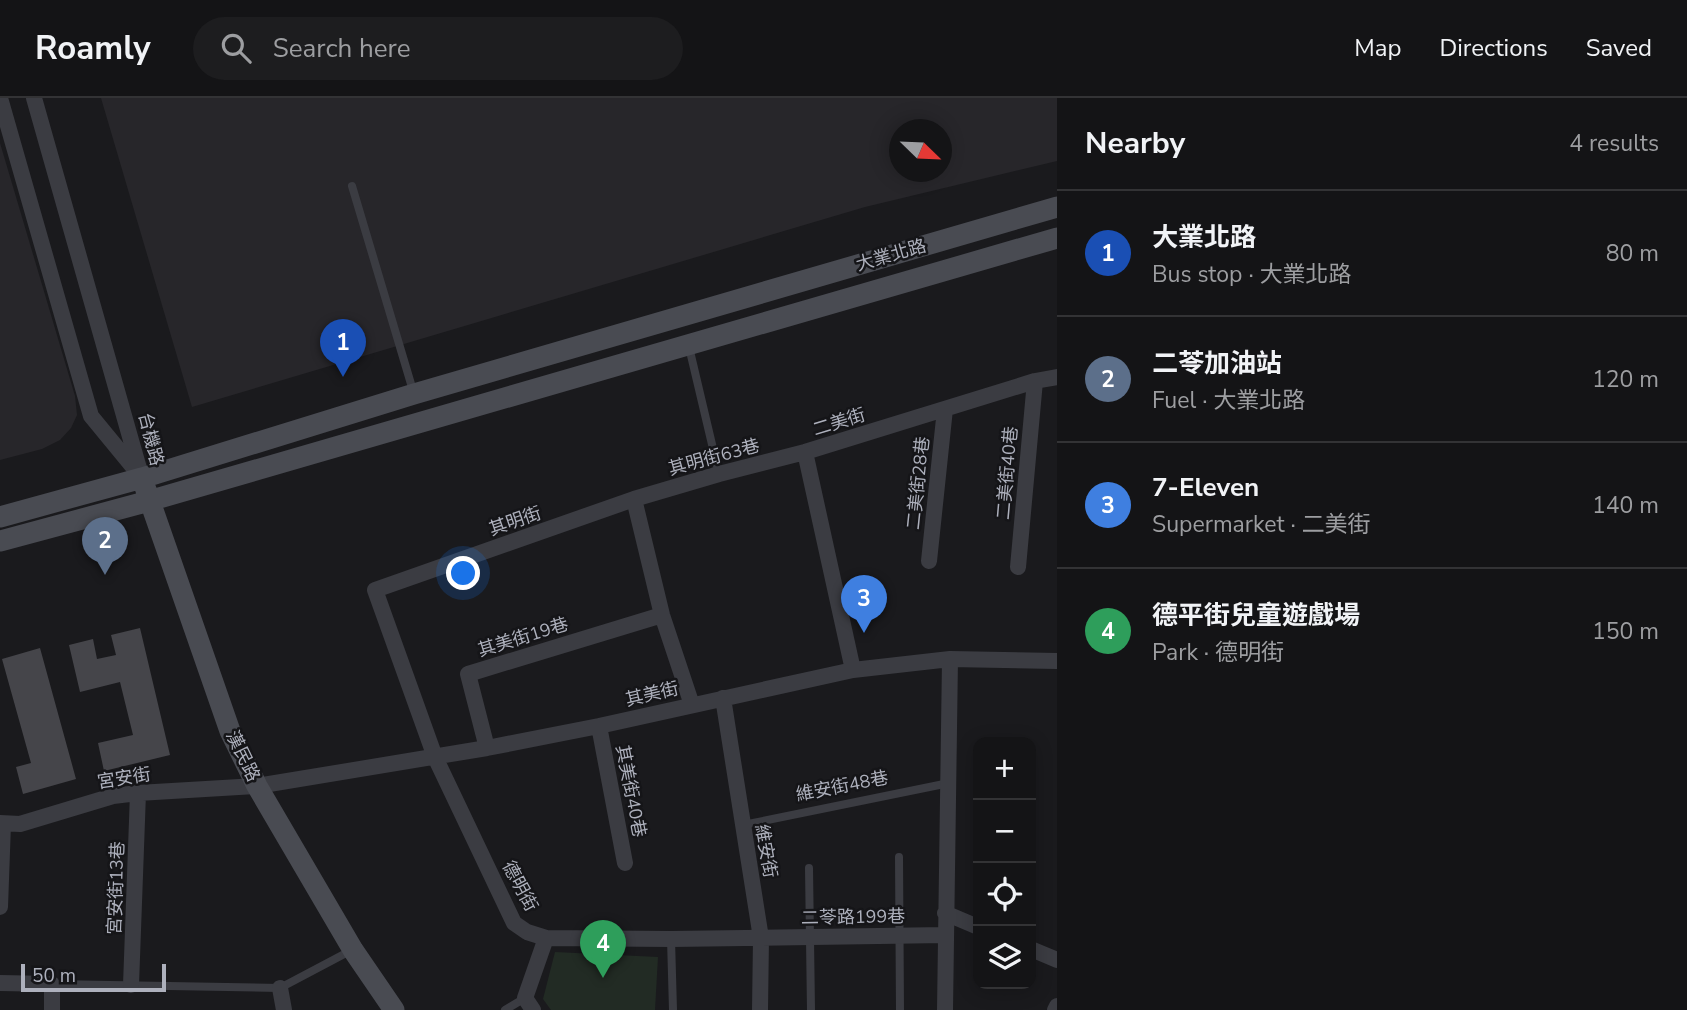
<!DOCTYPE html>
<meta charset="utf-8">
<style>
body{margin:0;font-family:"Nunito Sans","Noto Sans TC",sans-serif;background:#1d1d1f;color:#f1f3f6}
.controls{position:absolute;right:21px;bottom:21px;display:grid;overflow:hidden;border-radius:14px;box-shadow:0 4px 18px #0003}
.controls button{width:63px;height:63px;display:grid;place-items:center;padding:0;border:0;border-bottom:2px solid #333335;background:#141416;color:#f1f3f6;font:35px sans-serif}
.compass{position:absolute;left:889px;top:21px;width:63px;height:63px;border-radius:50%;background:#141416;box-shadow:0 4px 18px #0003;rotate:113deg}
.scale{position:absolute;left:21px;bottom:18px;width:145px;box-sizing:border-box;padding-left:7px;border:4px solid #adb0bc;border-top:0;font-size:19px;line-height:24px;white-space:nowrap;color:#adb0bc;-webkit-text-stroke:5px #151518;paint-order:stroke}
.you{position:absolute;left:464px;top:476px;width:24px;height:24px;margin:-18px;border:5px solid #fff;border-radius:50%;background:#1a73e8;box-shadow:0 0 0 10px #1a73e833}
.badge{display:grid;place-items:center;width:46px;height:46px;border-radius:50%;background:#0f766e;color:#fff;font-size:23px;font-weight:700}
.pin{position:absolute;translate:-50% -58px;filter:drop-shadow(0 2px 4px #0008)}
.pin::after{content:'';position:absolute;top:37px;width:24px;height:21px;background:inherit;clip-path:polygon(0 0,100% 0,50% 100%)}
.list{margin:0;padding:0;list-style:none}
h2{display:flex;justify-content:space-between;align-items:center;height:91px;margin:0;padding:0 28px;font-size:30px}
h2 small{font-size:23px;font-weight:400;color:#9d9ea1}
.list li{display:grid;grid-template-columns:46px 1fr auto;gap:21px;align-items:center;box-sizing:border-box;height:126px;padding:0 28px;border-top:2px solid #333335}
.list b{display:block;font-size:26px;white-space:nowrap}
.list p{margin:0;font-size:23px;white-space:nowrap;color:#9d9ea1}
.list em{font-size:23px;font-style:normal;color:#9d9ea1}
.icon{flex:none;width:38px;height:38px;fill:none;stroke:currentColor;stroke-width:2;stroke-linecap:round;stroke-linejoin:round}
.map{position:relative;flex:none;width:1057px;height:912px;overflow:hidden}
header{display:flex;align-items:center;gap:42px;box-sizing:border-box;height:98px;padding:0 35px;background:#141416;border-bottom:2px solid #333335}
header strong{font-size:33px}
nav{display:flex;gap:38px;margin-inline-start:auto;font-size:24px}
.search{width:490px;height:63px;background:#1d1d1f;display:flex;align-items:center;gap:18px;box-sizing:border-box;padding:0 24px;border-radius:38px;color:#9d9ea1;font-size:26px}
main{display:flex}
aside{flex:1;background:#141416}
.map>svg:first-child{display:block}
</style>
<header>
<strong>Roamly</strong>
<div class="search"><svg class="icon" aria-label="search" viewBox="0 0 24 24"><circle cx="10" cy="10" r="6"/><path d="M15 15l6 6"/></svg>Search here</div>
<nav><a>Map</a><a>Directions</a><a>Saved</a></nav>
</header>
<main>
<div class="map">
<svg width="1057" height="912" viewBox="0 0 1057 912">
<rect width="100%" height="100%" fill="#1a1a1d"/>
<path fill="#27262a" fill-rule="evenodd" d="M101 0H1057V63L865 109 192 309ZM900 32H942V74H900Z
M0 45 75 298 77 317 71 330 60 342 42 351 0 362Z"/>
<path fill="#222b24" d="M555 854 658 859 655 912H551L543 901Z"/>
<path fill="#45454a" d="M140 530 170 657 104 673 98 645 133 637 120 584 80 594 69 547 93 541 97 561 116 557 111 537Z
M40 550 76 681 23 696 16 669 31 665 2 561Z"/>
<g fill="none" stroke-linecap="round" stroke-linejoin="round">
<path stroke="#3b3c42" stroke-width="8" d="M352 88 414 296
M689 249 719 376
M743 727 949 685
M899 759 900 912
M809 770 811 912
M671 841 673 912
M52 886 280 890 350 853
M505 912 525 900"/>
<path stroke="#3b3c42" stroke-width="16" d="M0 0 91 318 142 380
M34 0 140 374
M805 354 853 572
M634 401 662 517 692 607
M929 463 945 311
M1018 469 1035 283
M723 600 761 840 760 912
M599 628 625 765
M487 650 468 576 662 517
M0 725 20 726 113 698 138 695 257 688 487 650 599 628 853 572 950 561 1057 563
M0 809 3 726
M945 815 978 829
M945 837 671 841 546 840 527 834 514 825 435 659 375 492 634 401 719 376 805 354 1035 283 1057 279
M1031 851 1057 862
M0 885 52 886V912
M131 887 138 695
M280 890 284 912
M533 912 525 900 546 840
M945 912 950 561
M1055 912 1057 908"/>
<path stroke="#494b52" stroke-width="21" d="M145 389 230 633 257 688 353 852 394 912
M0 419 142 380 414 296 1057 109
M0 443 149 403 1057 140"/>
</g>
<g text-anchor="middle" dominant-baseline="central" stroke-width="5" stroke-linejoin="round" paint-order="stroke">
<g font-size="18" fill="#adb0bc" stroke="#151518">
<text transform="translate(891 157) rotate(-16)">大業北路</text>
<text transform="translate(839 324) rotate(-17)">二美街</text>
<text transform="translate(151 341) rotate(76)">台機路</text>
<text transform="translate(714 359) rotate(-15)">其明街63巷</text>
<text transform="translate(1007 375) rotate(-85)">二美街40巷</text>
<text transform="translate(918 385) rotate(-84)">二美街28巷</text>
<text transform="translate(515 423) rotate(-19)">其明街</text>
<text transform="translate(523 539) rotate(-17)">其美街19巷</text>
<text transform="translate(652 596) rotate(-13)">其美街</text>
<text transform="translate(243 658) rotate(64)">漢民路</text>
<text transform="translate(124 680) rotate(-9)">宮安街</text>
<text transform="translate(842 688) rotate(-11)">維安街48巷</text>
<text transform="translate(631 693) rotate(79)">其美街40巷</text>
<text transform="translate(766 753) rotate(80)">維安街</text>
<text transform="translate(520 788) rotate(62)">德明街</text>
<text transform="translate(116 790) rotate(-88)">宮安街13巷</text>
<text transform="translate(853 819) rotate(-1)">二苓路199巷</text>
</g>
</g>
</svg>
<div class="controls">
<button>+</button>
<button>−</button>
<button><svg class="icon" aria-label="locate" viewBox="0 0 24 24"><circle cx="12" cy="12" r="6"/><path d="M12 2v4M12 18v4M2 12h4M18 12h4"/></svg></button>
<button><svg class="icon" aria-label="layers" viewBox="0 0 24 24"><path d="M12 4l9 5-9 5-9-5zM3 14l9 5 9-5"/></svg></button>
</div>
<svg class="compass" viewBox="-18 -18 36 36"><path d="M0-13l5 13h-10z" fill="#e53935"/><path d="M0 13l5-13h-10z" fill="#9d9ea1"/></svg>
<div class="scale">50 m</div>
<div class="you"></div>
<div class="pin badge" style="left:343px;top:279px;background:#1a4fb4">1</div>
<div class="pin badge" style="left:105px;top:477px;background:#5c6f8a">2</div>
<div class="pin badge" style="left:864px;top:535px;background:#3f7fe0">3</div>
<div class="pin badge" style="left:603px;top:880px;background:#2e9e5b">4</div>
</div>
<aside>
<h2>Nearby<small>4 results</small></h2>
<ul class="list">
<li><span class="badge" style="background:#1a4fb4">1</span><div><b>大業北路</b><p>Bus stop · 大業北路</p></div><em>80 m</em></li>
<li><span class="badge" style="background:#5c6f8a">2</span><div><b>二苓加油站</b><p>Fuel · 大業北路</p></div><em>120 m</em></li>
<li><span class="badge" style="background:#3f7fe0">3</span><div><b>7-Eleven</b><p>Supermarket · 二美街</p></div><em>140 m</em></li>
<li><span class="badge" style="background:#2e9e5b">4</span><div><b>德平街兒童遊戲場</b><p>Park · 德明街</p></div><em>150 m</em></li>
</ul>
</aside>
</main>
